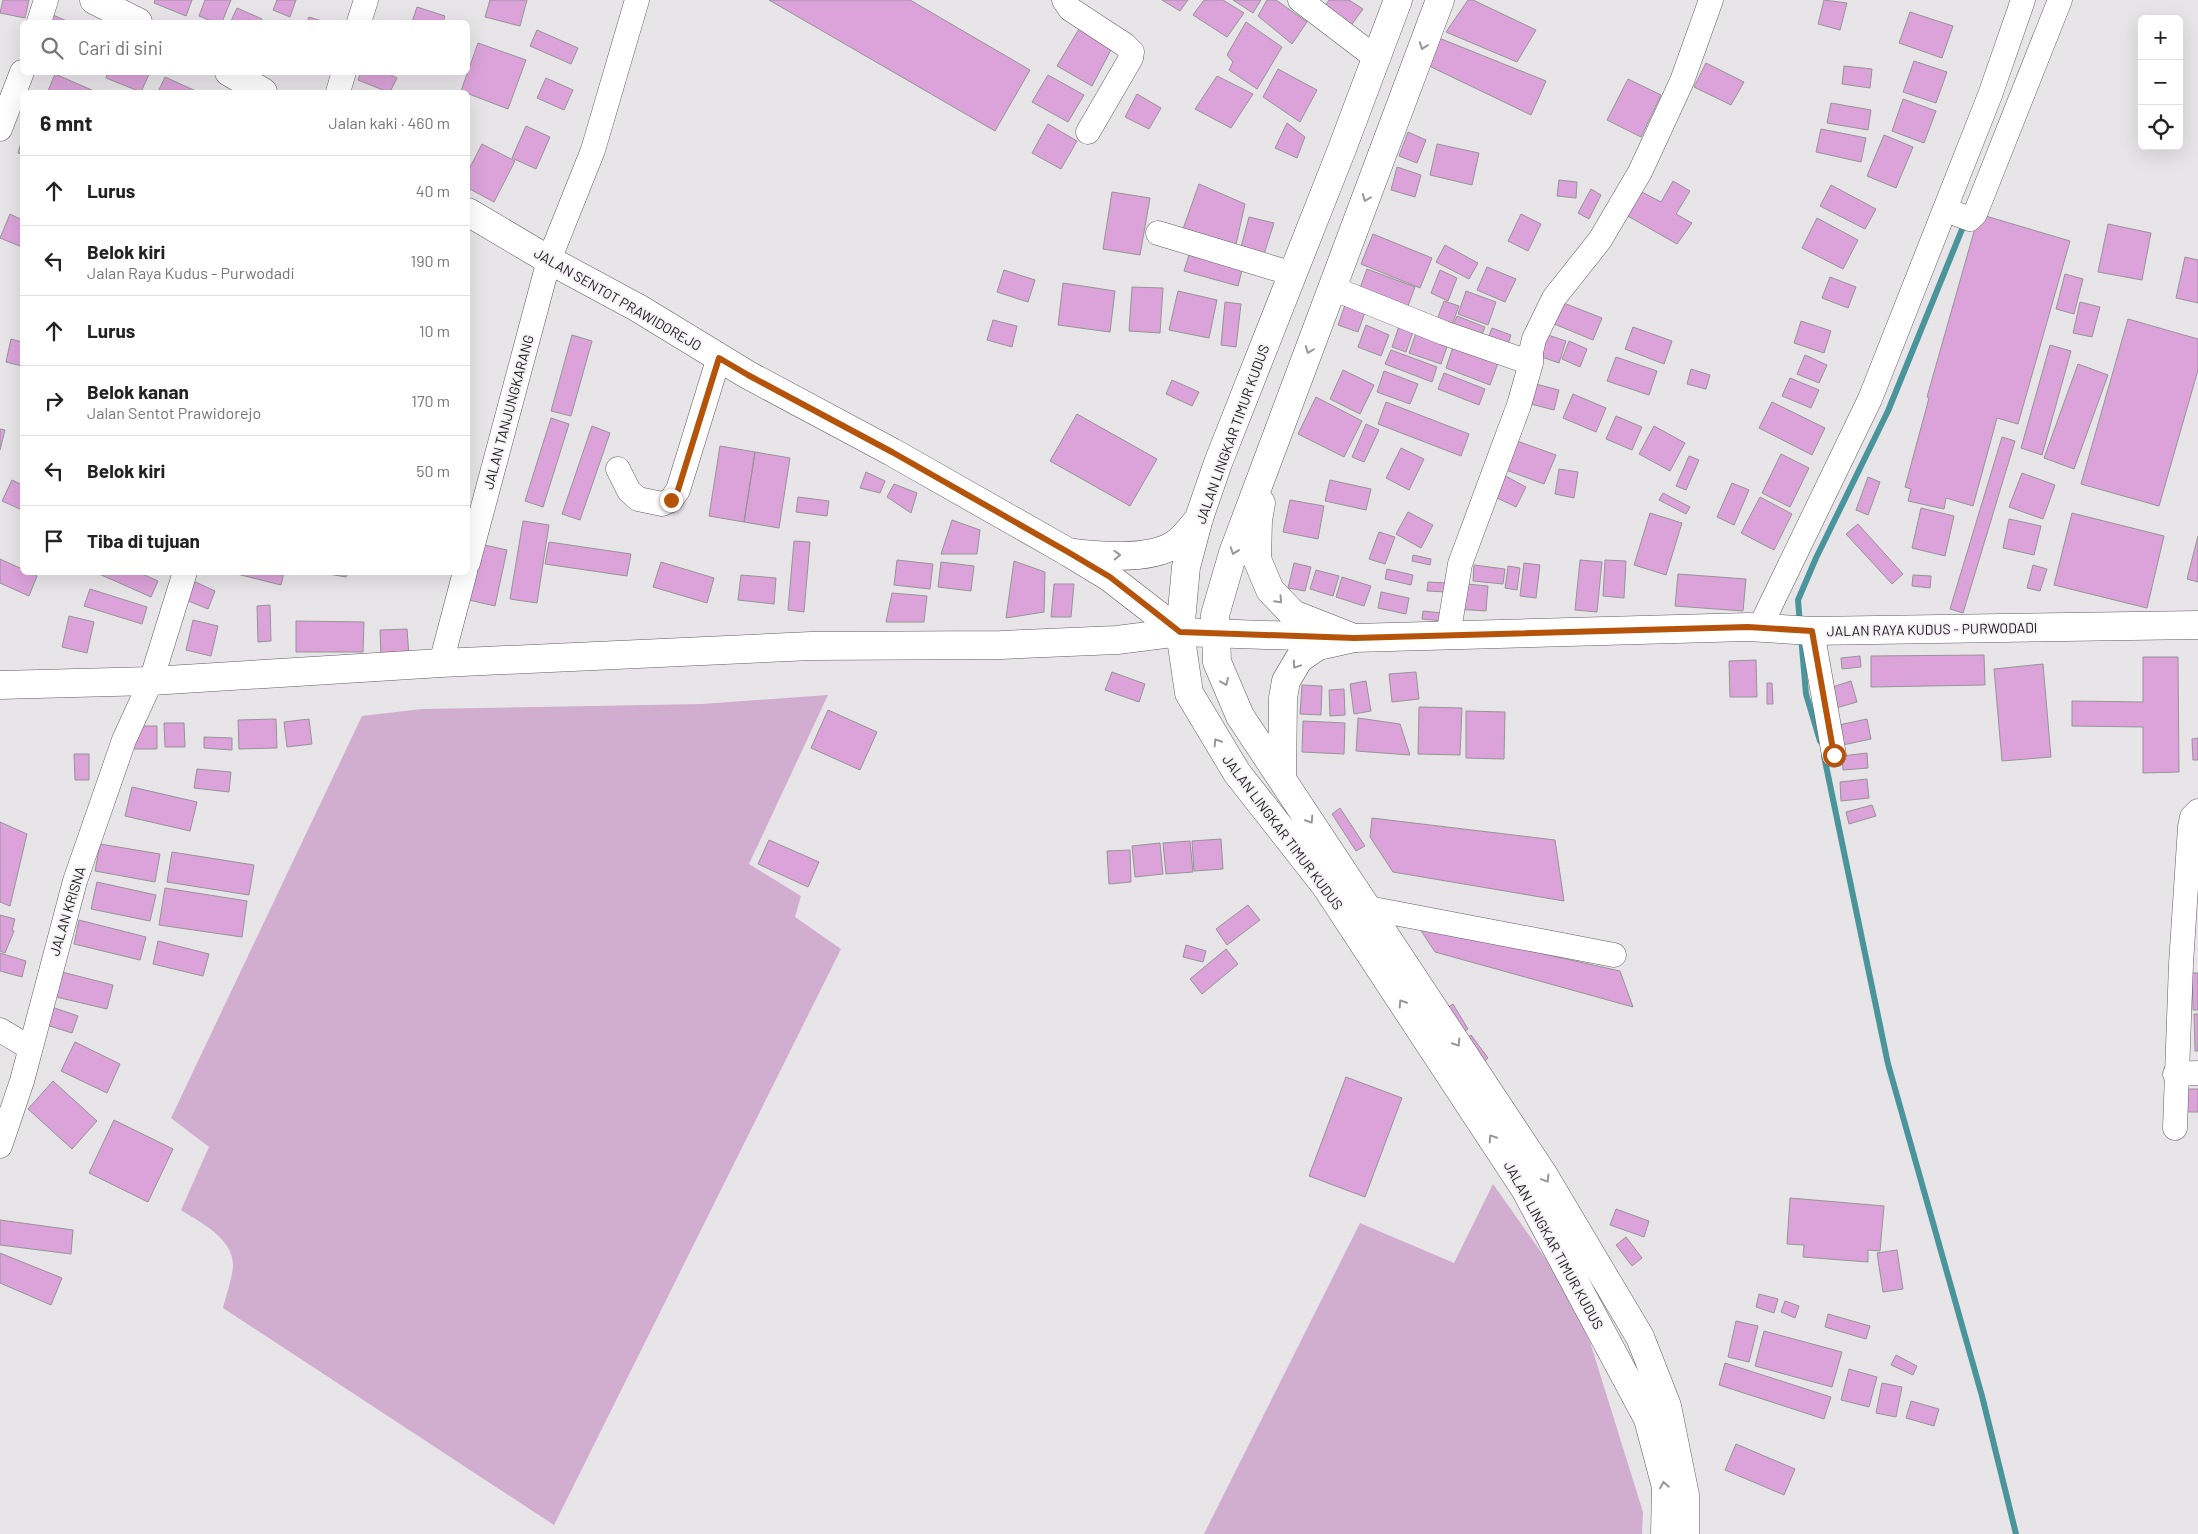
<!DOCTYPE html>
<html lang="id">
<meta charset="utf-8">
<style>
body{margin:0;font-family:Barlow,sans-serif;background:#f6f6f6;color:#222}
.controls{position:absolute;right:15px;top:15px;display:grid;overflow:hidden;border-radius:8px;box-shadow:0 5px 20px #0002}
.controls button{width:45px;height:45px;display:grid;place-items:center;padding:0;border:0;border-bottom:1px solid #e0e0e0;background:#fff;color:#222;font:25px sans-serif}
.stop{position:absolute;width:15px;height:15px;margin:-11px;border:4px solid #b45309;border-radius:50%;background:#fff}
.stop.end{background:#b45309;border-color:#fff;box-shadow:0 1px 5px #0008}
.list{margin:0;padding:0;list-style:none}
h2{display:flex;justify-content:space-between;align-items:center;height:65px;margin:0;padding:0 20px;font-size:21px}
h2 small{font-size:16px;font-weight:400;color:#767676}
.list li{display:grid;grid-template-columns:32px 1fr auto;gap:15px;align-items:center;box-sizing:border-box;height:70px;padding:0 20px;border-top:1px solid #e0e0e0}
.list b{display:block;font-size:19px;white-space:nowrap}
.list p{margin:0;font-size:16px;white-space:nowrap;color:#767676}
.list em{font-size:16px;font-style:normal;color:#767676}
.icon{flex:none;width:28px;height:28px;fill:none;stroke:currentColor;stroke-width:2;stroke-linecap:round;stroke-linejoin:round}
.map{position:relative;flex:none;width:2198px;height:1534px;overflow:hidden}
.search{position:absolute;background:#fff;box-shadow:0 5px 20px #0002;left:20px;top:20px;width:450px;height:55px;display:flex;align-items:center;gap:12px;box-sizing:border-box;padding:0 18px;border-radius:8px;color:#767676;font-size:19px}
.panel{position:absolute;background:#fff;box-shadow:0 5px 20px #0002;left:20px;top:90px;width:450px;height:485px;border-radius:8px}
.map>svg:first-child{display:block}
</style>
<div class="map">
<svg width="2198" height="1534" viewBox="0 0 2198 1534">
<rect width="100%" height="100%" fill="#e8e5e8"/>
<path fill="#d1adcf" d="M828 695 749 864 801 896 795 917 841 949 554 1525 223 1308C226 1295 232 1280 233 1266 234 1239 201 1223 181 1210L209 1147 171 1118 362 716 422 709 702 704Z
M1493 1184 1558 1276 1590 1342 1643 1512 1642 1534H1204L1360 1223 1454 1263Z"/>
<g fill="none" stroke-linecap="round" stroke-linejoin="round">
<path stroke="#4a949c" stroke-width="6" d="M1800 624 1798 600 1816 558 1888 411 1965 222
M1801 636 1806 694 1820 741
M1824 756 1888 1064 1982 1396 2016 1534"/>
</g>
<path fill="#dba3da" stroke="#979497" d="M3 0H29L25 18 0 13Z
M155 0H192L186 16 154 3Z
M205 0H231L222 22H214L199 16Z
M277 0H296L290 17 273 10Z
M490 0H527L520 26 485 17Z
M769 0H910L1030 70 995 131Z
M1162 0H1188L1180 11Z
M1204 0H1223L1244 13 1227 37 1193 15Z
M1233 0H1261L1253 13Z
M1267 0H1276L1307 22 1292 44 1258 16Z
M1329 0H1349L1363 9 1350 27 1321 11Z
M1468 0H1473L1536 30 1517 62 1446 32Z
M1824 0 1847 3 1840 30 1818 24Z
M417 7 445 16 443 22H412Z
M237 8 262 19 261 22 231 21Z
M1910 12 1953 26 1942 58 1899 43Z
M53 15 69 22H50Z
M309 17 325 22H307Z
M1246 22 1282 47 1257 89 1229 70 1233 62 1227 55Z
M1079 29 1113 46 1092 86 1057 66Z
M537 30 578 48 571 64 530 46Z
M1439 38 1546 81 1531 115 1425 64Z
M478 43 526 60 508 109 461 91Z
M1914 61 1947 72 1936 103 1903 92Z
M1706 63 1744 82 1731 105 1694 87Z
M1844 66 1872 69 1870 88 1842 84Z
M1278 69 1317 90 1300 122 1263 97Z
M108 72H150L141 92 106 78Z
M361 72H385L397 78 390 92H388L358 80Z
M55 74 94 91V92H52L48 91Z
M1048 75 1084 95 1068 122 1032 102Z
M1217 76 1253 94 1231 128 1195 109Z
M165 77 198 92H158Z
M546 78 573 90 564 110 537 98Z
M1628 79 1661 95 1641 137 1607 120Z
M1137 94 1161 108 1149 129 1125 117Z
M1903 99 1936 111 1924 143 1892 131Z
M1831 103 1871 110 1868 130 1827 123Z
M1287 123 1305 137 1297 158 1275 148Z
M1048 124 1077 141 1061 169 1032 153Z
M526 126 550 137 536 169 512 158Z
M1821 129 1866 138 1861 162 1816 152Z
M1408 132 1426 140 1417 163 1399 156Z
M1884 135 1913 147 1896 188 1867 176Z
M22 139V154L18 153Z
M482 144 515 161 494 202 468 188V171Z
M1437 144 1479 153 1472 185 1430 175Z
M1397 167 1421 175 1415 197 1391 190Z
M1559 180 1577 182 1576 198 1557 196Z
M1673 181 1690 191 1676 214 1692 223 1677 244 1626 215 1640 191 1661 202Z
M1199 184 1245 204 1235 249 1183 229Z
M1831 185 1876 209 1865 229 1820 206Z
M1591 189 1601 195 1589 219 1578 213Z
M1112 192 1150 198 1140 255 1103 249Z
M10 214 22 220V247L0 238Z
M1521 214 1541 224 1528 251 1508 241Z
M1979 214 2070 241 2018 424 1997 418 1973 506 1946 498 1944 509 1908 501 1911 489 1905 487 1929 398 1927 397Z
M1249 217 1274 223 1264 254 1241 247Z
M1817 218 1858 240 1843 269 1802 248Z
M2108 224 2151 233 2142 280 2098 272Z
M1373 234 1432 258 1420 288 1361 264Z
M1445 245 1478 263 1469 279 1436 262Z
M1190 252 1243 266 1238 286 1184 271Z
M2185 257 2198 260V303L2176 298Z
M1487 267 1516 279 1505 302 1477 290Z
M1367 269 1415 287 1405 314 1357 296Z
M1004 270 1035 280 1028 302 997 292Z
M1440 270 1457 278 1448 301 1431 293Z
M2065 274 2083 279 2074 314 2056 309Z
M1830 277 1856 287 1848 308 1822 298Z
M1063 283 1115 291 1110 332 1058 325Z
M1132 287 1163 288 1160 333 1129 331Z
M1178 291 1217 300 1209 338 1169 330Z
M1466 291 1496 302 1488 325 1458 314Z
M1556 300 1602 318 1593 340 1547 321Z
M1444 301 1459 306 1450 330 1435 325Z
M1225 302 1241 304 1236 347 1221 345Z
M2080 302 2100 307 2092 337 2073 333Z
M1345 305 1365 312 1358 332 1338 325Z
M1457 316 1485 327 1478 344 1450 333Z
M2128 319 2198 339V370L2159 506 2081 484Z
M993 320 1017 326 1012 347 987 340Z
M1801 321 1831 331 1824 353 1794 343Z
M1366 325 1389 335 1381 356 1358 347Z
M1399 326 1413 332 1406 352 1392 347Z
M1633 327 1672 341 1664 364 1625 349Z
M1492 328 1511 335 1505 353 1485 346Z
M1539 332 1566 341 1559 363 1533 354Z
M1416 333 1448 344 1441 364 1409 353Z
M572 335 592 341 571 416 551 411Z
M11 339 22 342V366L6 362Z
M1569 341 1587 349 1580 367 1562 359Z
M2050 345 2071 351 2042 455 2021 448Z
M1453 347 1498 363 1490 385 1446 368Z
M1391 350 1437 367 1432 382 1385 364Z
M1805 355 1827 365 1819 383 1797 374Z
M1616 357 1657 371 1649 395 1607 381Z
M2078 364 2108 375 2074 469 2044 458Z
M1691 369 1710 375 1706 389 1687 384Z
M1343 370 1374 385 1360 414 1330 399Z
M1384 371 1418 384 1410 404 1377 392Z
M1444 373 1485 389 1479 405 1438 389Z
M1790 378 1819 390 1811 408 1782 396Z
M1172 380 1199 392 1192 406 1166 394Z
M1528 382 1559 390 1554 410 1523 402Z
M1573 394 1606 408 1596 432 1563 418Z
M1316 397 1362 421 1344 457 1298 434Z
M1386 402 1469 434 1461 456 1378 424Z
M1772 402 1825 428 1812 455 1759 428Z
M1077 414 1157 459 1130 506 1050 461Z
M1616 416 1642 427 1632 450 1606 439Z
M551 418 569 424 543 507 525 501Z
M1366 424 1379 430 1364 462 1352 457Z
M592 426 610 433 580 520 562 514Z
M1654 426 1685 443 1670 471 1639 454Z
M0 429 5 430 0 450Z
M2002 437 2015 441 1963 613 1950 609Z
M1517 441 1556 455 1544 484 1506 470Z
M720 446 755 452 744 522 709 516Z
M1401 448 1424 459 1409 490 1386 478Z
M755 452 790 458 779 528 744 522Z
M1781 454 1809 468 1790 507 1762 493Z
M1689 456 1699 460 1686 490 1676 486Z
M1559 469 1578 472 1574 498 1555 494Z
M866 472 885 481 880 493 860 488Z
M1498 472 1526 487 1516 507 1487 493Z
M2022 473 2055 485 2043 519 2009 507Z
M1868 477 1880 482 1868 515 1856 510Z
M12 480 22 485V510L2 501Z
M1330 480 1371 489 1366 510 1325 501Z
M1732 483 1749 490 1734 525 1717 517Z
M894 484 917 493 911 513 887 497Z
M1663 493 1690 507 1686 514 1659 500Z
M798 497 829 501 827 516 796 512Z
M1760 497 1792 514 1774 550 1741 533Z
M1290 500 1324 506 1318 539 1283 532Z
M1921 508 1954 516 1945 556 1912 548Z
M1408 512 1433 525 1421 548 1396 534Z
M1650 513 1682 523 1666 575 1634 565Z
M2072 513 2164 536 2147 608 2054 585Z
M2009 519 2041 526 2034 555 2003 548Z
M952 520 980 530 977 554H941Z
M523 521 549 525 537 603 510 599Z
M1858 524 1903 574 1892 584 1846 534Z
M1379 532 1395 537 1385 564 1369 559Z
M2198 536V582L2187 579Z
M794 541 810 542 804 612 788 610Z
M549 542 631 554 627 576 545 564Z
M480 544 507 550 495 606 469 600Z
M1413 555 1431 559 1430 565 1412 561Z
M0 559 22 569V572H30L37 576 29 596 0 583Z
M897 560 933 564 930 589 894 585Z
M1580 560 1602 562 1597 612 1575 610Z
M1605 560 1626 561 1624 598 1603 596Z
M1014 561 1045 572 1044 612 1006 618Z
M661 562 714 578 707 603 653 587Z
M941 562 974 566 971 591 938 587Z
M1294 563 1311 567 1305 591 1288 588Z
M1524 563 1540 565 1536 598 1520 596Z
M1474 565 1505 569 1503 584 1473 581Z
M2033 565 2047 569 2040 591 2027 588Z
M1508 566 1520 568 1517 590 1505 588Z
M1387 569 1413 575 1411 585 1385 579Z
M1316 570 1339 576 1333 596 1310 589Z
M138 572 158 581 151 597 97 573Z
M229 572H284L281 585Z
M317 572H347L346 577Z
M1678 574 1746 579 1743 611 1675 606Z
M741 575 776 578 774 604 738 600Z
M1913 575 1931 576 1930 588 1912 586Z
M1342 577 1371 586 1364 606 1336 597Z
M189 579 215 591 208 609 181 598Z
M1428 582 1447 583V592L1427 591Z
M1457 583 1488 586 1486 611 1455 609Z
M1054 584H1074L1071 617H1051Z
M90 589 147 607 142 624 84 606Z
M1381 592 1409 598 1406 614 1378 608Z
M892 593 927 596 924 622H886Z
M270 605 271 641 258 642 257 606Z
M1423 611 1442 613V621L1422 619Z
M69 616 94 622 87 653 62 647Z
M193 620 218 626 211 656 186 650Z
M296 621 364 622 363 652H296Z
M407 629 409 656 381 657 380 630Z
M1984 655 1985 685 1871 687V656Z
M1860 656 1861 667 1842 669 1841 658Z
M2143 657H2178L2179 772 2143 773V727L2072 726V701L2143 702Z
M1756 660 1757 697H1730L1729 661Z
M2043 664 2051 757 2002 761 1994 669Z
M1112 672 1145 684 1139 702 1105 690Z
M1416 672 1419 699 1392 702 1389 674Z
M1366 681 1371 711 1354 714 1350 684Z
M1851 681 1857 702 1829 710 1823 690Z
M1767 683H1772L1773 704H1767Z
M1302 685 1322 686 1321 715 1300 714Z
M1344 689 1345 715 1330 716 1329 690Z
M1419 707 1462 708 1460 755 1418 754Z
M828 710 877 732 860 770 811 748Z
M1466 711 1505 712 1504 759 1466 758Z
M1358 718 1400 724 1410 755 1356 751Z
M276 719 277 748 239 749 238 720Z
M309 719 312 744 287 747 284 722Z
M1867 719 1871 739 1838 746 1834 726Z
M1303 721 1345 723 1344 754 1302 752Z
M164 723H184L185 747H165Z
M131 726H157V749H131Z
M204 737 232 738V750L204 748Z
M2198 738V760H2193L2192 739Z
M1867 753 1868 768 1843 770 1842 756Z
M74 754H89V780H75Z
M197 769 231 772 229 792 194 788Z
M1867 779 1869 798 1841 801 1840 782Z
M132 787 197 802 190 831 125 816Z
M1872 805 1876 816 1849 824 1846 812Z
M1340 808 1365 846 1356 851 1332 814Z
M1372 818 1555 840 1564 901 1393 872 1370 837Z
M0 822 27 834 10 906 0 902Z
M1221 839 1223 869 1194 871 1192 841Z
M769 840 819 862 808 887 758 864Z
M1190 841 1193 872 1166 874 1163 843Z
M1160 843 1163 874 1135 877 1132 846Z
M100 844 160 854 155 882 95 871Z
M1130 850 1131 882 1109 884 1107 851Z
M172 852 254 865 249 895 167 882Z
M97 882 156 895 150 921 91 909Z
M165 888 247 901 242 937 159 925Z
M1248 905 1260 920 1227 945 1216 929Z
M0 915 15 919 12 930 14 931 5 953 0 951Z
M79 920 146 937 140 960 74 944Z
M1418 926 1620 971 1633 1007 1435 952Z
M158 941 209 954 203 976 153 964Z
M1186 945 1206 951 1203 962 1183 957Z
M1226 949 1238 964 1202 994 1190 979Z
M0 953 26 961 22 977 0 971Z
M58 971 113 985 107 1009 52 996Z
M2192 973H2198V1010H2193Z
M1453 1004 1468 1029 1458 1036 1443 1011Z
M46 1005 78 1016 72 1033 40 1023Z
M2194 1014H2198V1051H2195Z
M1471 1035 1488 1058 1478 1067 1460 1043Z
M75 1042 120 1064 107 1093 61 1071Z
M1346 1077 1402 1098 1365 1197 1309 1176Z
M53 1081 97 1121 72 1149 28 1109Z
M2187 1089H2198V1112H2187Z
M114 1120 173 1149 148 1202 89 1173Z
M1790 1198 1884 1206 1880 1251 1868 1250V1262L1803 1257 1804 1245 1787 1244Z
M1616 1209 1649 1221 1644 1237 1610 1225Z
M0 1220 73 1230 71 1254 0 1245Z
M1626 1237 1642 1258 1632 1266 1616 1245Z
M1897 1250 1903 1289 1883 1292 1877 1253Z
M0 1253 62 1278 51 1305 0 1283Z
M1759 1294 1778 1299 1774 1313 1756 1307Z
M1785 1301 1799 1306 1795 1318 1781 1312Z
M1828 1314 1870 1326 1866 1339 1825 1327Z
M1736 1321 1758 1326 1749 1362 1728 1357Z
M1764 1331 1842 1352 1832 1387 1755 1366Z
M1896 1355 1917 1366 1913 1375 1891 1365Z
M1725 1363 1831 1397 1824 1419 1719 1385Z
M1849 1369 1877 1377 1869 1407 1841 1400Z
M1882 1383 1902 1387 1896 1417 1876 1413Z
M1911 1401 1939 1409 1934 1426 1906 1418Z
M1736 1444 1795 1469 1784 1495 1725 1470Z"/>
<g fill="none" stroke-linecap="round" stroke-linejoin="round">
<g stroke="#605d60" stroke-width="25">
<path id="minor" d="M1064 0 1070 9 1125 45 1132 52 1131 58 1088 132
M1300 0 1376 58
M39 22 46 0
M359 22 366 0
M338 92 344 72
M0 129 22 72
M1946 210 1970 219 1975 214 2060 0
M1158 233 1293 274
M1332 288 1444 333 1531 363
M618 469 629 491 638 499 662 504 671 500 678 490 719 357
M468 563 549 260 593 150 637 0
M1760 627 1870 399 1990 95 2023 0
M1812 631 1834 755
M1448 636 1460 564 1519 405 1531 363V352L1534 339 1554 298 1600 240 1640 172 1682 81 1711 0
M441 663 465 572
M1368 908 1614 955
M0 1030 30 1048
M2175 1074 2198 1073
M2175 1128 2181 964 2190 827 2192 817 2198 811
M0 1146 22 1081 75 881 124 740 151 681 185 572"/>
</g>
<g stroke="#605d60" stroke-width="29">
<path id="major" d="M94 0 138 22
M229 72 263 92
M468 212 549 260 638 308 748 375 892 452 1068 552 1109 577 1180 632
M0 685 151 681 441 663 811 646 1001 645 1117 640 1180 632 1354 638 1748 627 1812 631 2198 625"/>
</g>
<g stroke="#605d60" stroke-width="29">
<path id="highway" d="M1398 0 1342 149 1218 463 1199 518 1186 567 1180 632 1189 693 1237 773 1325 885 1525 1189 1648 1419 1666 1487 1665 1534
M1440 0 1233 553 1215 615 1216 635 1217 662 1240 716 1543 1174 1640 1337 1667 1406 1685 1495V1534
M1261 503 1258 520 1257 559 1270 590 1293 614 1354 638
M1068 552C1097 556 1150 561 1175 544 1184 539 1192 526 1199 519
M1282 779 1283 698 1286 681 1299 659 1318 646 1354 638"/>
</g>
<use href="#minor" stroke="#fff" stroke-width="24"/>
<use href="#major" stroke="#fff" stroke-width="28"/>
<use href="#highway" stroke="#fff" stroke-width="28"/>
</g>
<defs><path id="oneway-chevron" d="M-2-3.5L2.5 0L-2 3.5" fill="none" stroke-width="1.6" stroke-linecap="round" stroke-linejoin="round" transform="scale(1.25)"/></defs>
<g stroke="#979797">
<use href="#oneway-chevron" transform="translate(1423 46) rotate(110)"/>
<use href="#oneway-chevron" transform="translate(1366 198) rotate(111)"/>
<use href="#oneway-chevron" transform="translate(1309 350) rotate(111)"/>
<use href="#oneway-chevron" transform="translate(1234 551) rotate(109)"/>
<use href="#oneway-chevron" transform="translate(1117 555) rotate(-2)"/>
<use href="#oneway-chevron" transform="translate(1279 600) rotate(47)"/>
<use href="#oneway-chevron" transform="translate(1296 665) rotate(124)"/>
<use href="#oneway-chevron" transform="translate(1225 682) rotate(67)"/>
<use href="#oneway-chevron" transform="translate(1217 742) rotate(-122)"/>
<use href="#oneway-chevron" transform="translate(1310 820) rotate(57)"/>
<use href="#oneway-chevron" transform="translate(1402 1003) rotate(-123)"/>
<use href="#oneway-chevron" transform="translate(1457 1043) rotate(57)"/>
<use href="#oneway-chevron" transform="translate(1492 1138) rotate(-123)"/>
<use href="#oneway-chevron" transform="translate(1546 1179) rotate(59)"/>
<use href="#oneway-chevron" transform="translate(1664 1485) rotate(-99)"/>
</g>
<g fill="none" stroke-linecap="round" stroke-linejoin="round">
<path stroke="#b45309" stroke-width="6" d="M671 500 678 490 719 358 748 375 892 452 1068 552 1110 577 1180 632 1354 638 1748 627 1812 631 1834 755"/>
</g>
<g text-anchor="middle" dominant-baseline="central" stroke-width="4" stroke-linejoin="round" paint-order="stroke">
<g font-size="14" fill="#181718" stroke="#f5f2f5">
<text transform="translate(618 299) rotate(30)">JALAN SENTOT PRAWIDOREJO</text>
<text transform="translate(508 412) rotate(-75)">JALAN TANJUNGKARANG</text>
<text transform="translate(1232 434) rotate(-70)">JALAN LINGKAR TIMUR KUDUS</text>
<text transform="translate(1932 629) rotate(-1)">JALAN RAYA KUDUS - PURWODADI</text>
<text transform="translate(1283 832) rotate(53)">JALAN LINGKAR TIMUR KUDUS</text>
<text transform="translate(67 911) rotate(-73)">JALAN KRISNA</text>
<text transform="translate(1554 1245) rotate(61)">JALAN LINGKAR TIMUR KUDUS</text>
</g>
</g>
</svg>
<div class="controls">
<button>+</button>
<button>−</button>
<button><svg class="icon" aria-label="locate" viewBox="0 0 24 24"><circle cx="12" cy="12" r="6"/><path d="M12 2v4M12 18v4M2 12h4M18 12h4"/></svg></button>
</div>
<div class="stop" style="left:1834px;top:755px"></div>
<div class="stop end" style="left:671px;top:500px"></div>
<div class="search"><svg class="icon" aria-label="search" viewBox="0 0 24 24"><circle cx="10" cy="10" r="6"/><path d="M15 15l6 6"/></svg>Cari di sini</div>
<section class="panel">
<h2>6 mnt<small>Jalan kaki · 460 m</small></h2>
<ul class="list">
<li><svg class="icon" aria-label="ahead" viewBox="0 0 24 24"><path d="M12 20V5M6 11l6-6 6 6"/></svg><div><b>Lurus</b></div><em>40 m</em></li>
<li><svg class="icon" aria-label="left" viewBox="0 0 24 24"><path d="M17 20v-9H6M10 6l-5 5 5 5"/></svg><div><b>Belok kiri</b><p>Jalan Raya Kudus - Purwodadi</p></div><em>190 m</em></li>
<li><svg class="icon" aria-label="ahead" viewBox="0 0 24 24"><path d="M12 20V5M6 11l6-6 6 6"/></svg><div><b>Lurus</b></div><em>10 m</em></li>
<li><svg class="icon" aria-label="right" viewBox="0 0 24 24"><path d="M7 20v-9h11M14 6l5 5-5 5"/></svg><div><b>Belok kanan</b><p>Jalan Sentot Prawidorejo</p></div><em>170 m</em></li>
<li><svg class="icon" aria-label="left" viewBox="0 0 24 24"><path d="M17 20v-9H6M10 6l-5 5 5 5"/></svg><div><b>Belok kiri</b></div><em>50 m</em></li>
<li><svg class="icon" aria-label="arrive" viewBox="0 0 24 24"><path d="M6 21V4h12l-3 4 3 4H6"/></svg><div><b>Tiba di tujuan</b></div></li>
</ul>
</section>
</div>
